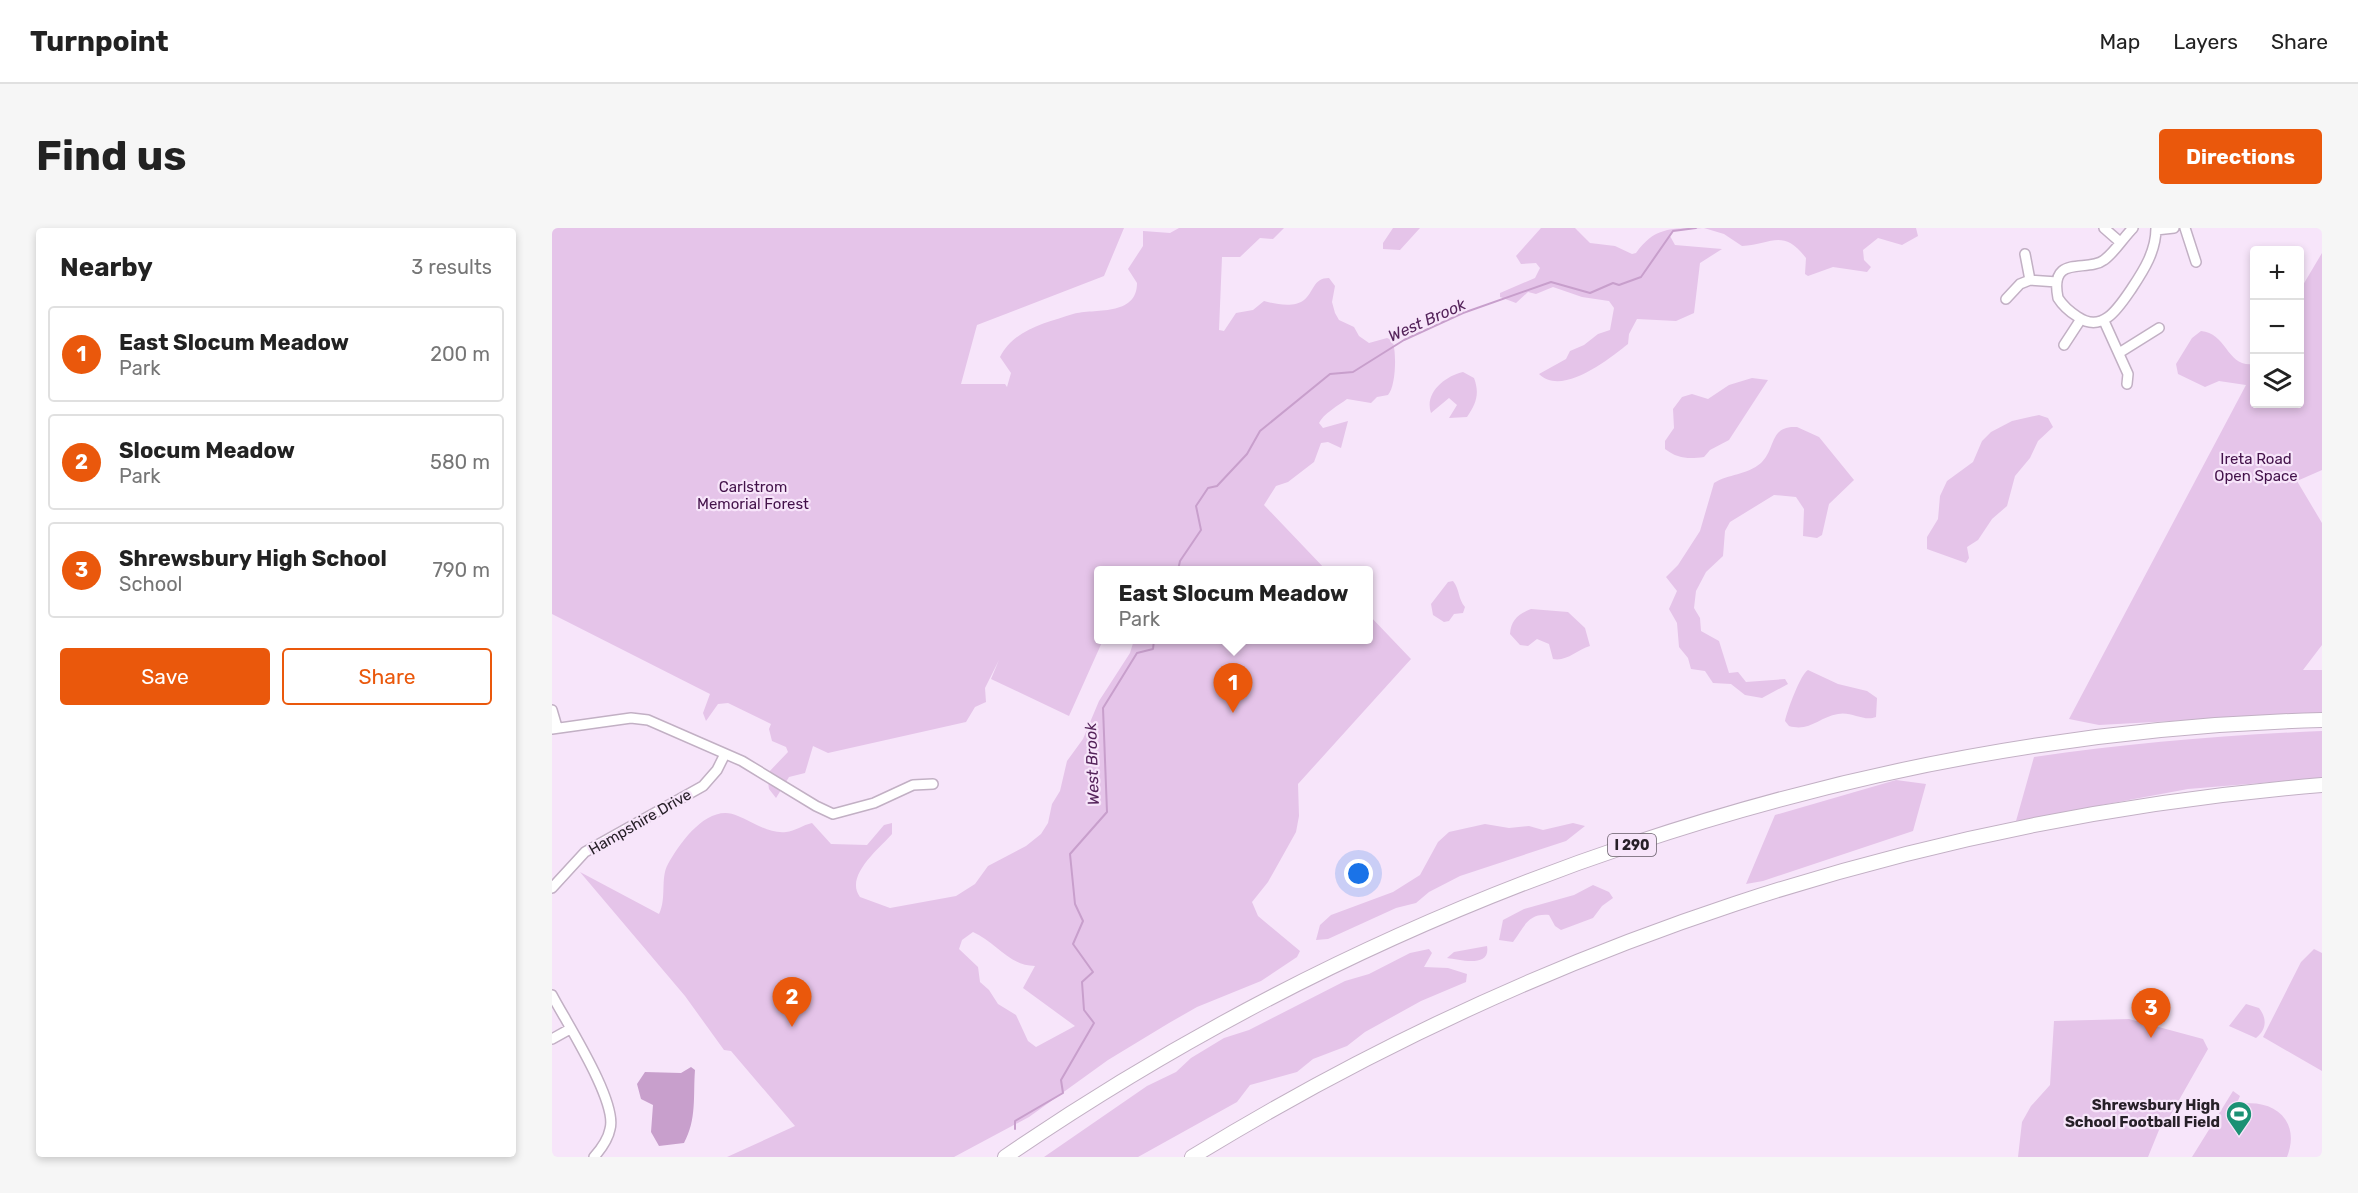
<!DOCTYPE html>
<meta charset="utf-8">
<style>
body{margin:0;font-family:Rubik,sans-serif;background:#f6f6f6;color:#222}
.controls{position:absolute;right:18px;top:18px;display:grid;overflow:hidden;border-radius:6px;box-shadow:0 3px 9px #0003}
.controls button{width:54px;height:54px;display:grid;place-items:center;padding:0;border:0;border-bottom:2px solid #e0e0e0;background:#fff;color:#222;font:30px sans-serif}
.you{position:absolute;left:807px;top:646px;width:21px;height:21px;margin:-15px;border:4px solid #fff;border-radius:50%;background:#1a73e8;box-shadow:0 0 0 9px #1a73e833}
.badge{display:grid;place-items:center;width:39px;height:39px;border-radius:50%;background:#ea580c;color:#fff;font-size:20px;font-weight:700}
.pin{position:absolute;translate:-50% -50px;filter:drop-shadow(0 2px 3px #0008)}
.pin::after{content:'';position:absolute;top:32px;width:21px;height:18px;background:inherit;clip-path:polygon(0 0,100% 0,50% 100%)}
.popup{position:absolute;left:542px;top:338px;width:279px;height:78px;box-sizing:border-box;display:grid;place-content:center;border-radius:6px;background:#fff;filter:drop-shadow(0 2px 4px #0005);font-size:20px;white-space:nowrap;color:#767676}
.popup b{font-size:22px;color:#222}
.popup::after{content:'';position:absolute;left:50%;top:100%;margin-left:-12px;border:12px solid transparent;border-top-color:#fff}
.list{margin:0;padding:0;list-style:none}
h2{display:flex;justify-content:space-between;align-items:center;height:78px;margin:0;padding:0 24px;font-size:26px}
h2 small{font-size:20px;font-weight:400;color:#767676}
.list li{display:grid;grid-template-columns:39px 1fr auto;gap:18px;align-items:center;box-sizing:border-box;height:96px;margin:0 12px 12px;padding:0 12px;border:2px solid #e0e0e0;border-radius:6px}
.list b{display:block;font-size:22px;white-space:nowrap}
.list p{margin:0;font-size:20px;white-space:nowrap;color:#767676}
.list em{font-size:20px;font-style:normal;color:#767676}
.actions{display:flex;gap:12px;padding:18px 24px}
.actions a{flex:1;padding:14px 0;border:2px solid #ea580c;border-radius:6px;text-align:center;font-size:21px;color:#ea580c}
.actions .main{background:#ea580c;color:#fff}
.icon{flex:none;width:33px;height:33px;fill:none;stroke:currentColor;stroke-width:2;stroke-linecap:round;stroke-linejoin:round}
.map{position:relative;flex:none;width:1770px;height:929px;overflow:hidden;border-radius:6px}
header{display:flex;align-items:center;gap:36px;box-sizing:border-box;height:84px;padding:0 30px;background:#fff;border-bottom:2px solid #e0e0e0}
header strong{font-size:28px}
nav{display:flex;gap:33px;margin-inline-start:auto;font-size:21px}
.intro{display:flex;align-items:center;justify-content:space-between;box-sizing:border-box;height:144px;padding:0 36px}
h1{margin:0;font-size:42px}
.button{padding:15px 27px;border-radius:6px;background:#ea580c;color:#fff;font-size:21px;font-weight:700}
main{display:flex;gap:36px;padding:0 36px}
aside{flex:1;background:#fff;border-radius:6px;box-shadow:0 3px 9px #0003}
.map>svg:first-child{display:block}
</style>
<header>
<strong>Turnpoint</strong>
<nav><a>Map</a><a>Layers</a><a>Share</a></nav>
</header>
<div class="intro"><h1>Find us</h1><a class="button">Directions</a></div>
<main>
<aside>
<h2>Nearby<small>3 results</small></h2>
<ul class="list">
<li><span class="badge">1</span><div><b>East Slocum Meadow</b><p>Park</p></div><em>200 m</em></li>
<li><span class="badge">2</span><div><b>Slocum Meadow</b><p>Park</p></div><em>580 m</em></li>
<li><span class="badge">3</span><div><b>Shrewsbury High School</b><p>School</p></div><em>790 m</em></li>
</ul>
<div class="actions"><a class="main">Save</a><a>Share</a></div>
</aside>
<div class="map">
<svg width="1770" height="929" viewBox="0 0 1770 929">
<rect width="100%" height="100%" fill="#f7e5fa"/>
<path fill="#e5c4e9" fill-rule="evenodd" d="M0 0H572L552 48 425 97 409 156H453L455 159 459 145 448 129C462 101 494 95 521 86 542 80 585 89 585 55L576 41 591 18V3L618 5 627 0H732L721 11 708 10 688 29H670L667 102 672 103 684 85 701 82 712 73C723 76 742 80 752 72 762 64 761 50 777 50L783 58 780 74 783 85 787 92 802 99 807 108 817 115 835 110 840 112C845 123 844 158 836 167L825 169 819 175 795 171C787 177 771 186 767 195L771 200 796 193 789 220 776 214 769 215 762 234 736 254 724 258 712 277 774 342H546V412H551L517 488 439 451 447 432 433 460 434 474 423 479 414 494 276 525 261 518 253 545 237 549 224 570 217 561 215 546 236 524 234 519 220 513 217 501 219 496 176 475 166 476 154 493 151 485 158 466 0 386Z
M841 0H868L848 22 831 21V15Z
M989 0H1023L1038 15 1063 18 1080 26 1084 25C1102 0 1117 0 1150 0L1122 3 1118 8 1123 17 1170 21 1148 35 1142 85 1124 93 1085 91 1077 106 1076 116C1057 131 1010 169 987 146L1014 131 1018 123 1032 117 1046 106 1058 102 1062 80 1057 73 1030 69 1001 59 984 66 976 64 964 75 948 69V65L983 50 988 40 984 35 969 36 964 28Z
M1152 0H1364L1366 8 1350 17 1326 10 1311 22 1312 32 1319 39 1315 44 1281 39 1256 48 1253 46 1254 30C1231 0 1220 16 1190 18L1172 6Z
M1770 25V242L1745 253 1770 295V417L1751 442H1770V485L1547 497 1517 491 1694 157 1667 153 1653 159 1626 146 1624 136 1640 110 1649 103C1675 105 1675 140 1702 136V176H1748V62Z
M911 144 922 150C928 166 924 176 915 189L897 190 905 177 897 170 879 185C872 165 893 148 911 144Z
M1200 150 1216 152 1177 212 1158 222 1152 229C1137 231 1126 231 1113 221V213L1122 200 1121 181 1130 169 1140 166 1156 171 1177 157Z
M1487 187 1496 190 1501 199 1486 213 1478 230 1463 248 1455 278 1440 291 1426 312 1415 319 1417 330 1414 335 1375 321V309L1386 291 1388 268 1395 253 1421 234 1430 213 1439 204 1460 193Z
M1245 199 1267 209 1302 252 1277 276 1270 307 1265 310 1251 308 1252 281 1244 269 1222 267 1178 294 1173 303 1171 328 1154 344 1144 363 1142 380 1148 390 1149 403 1167 413 1177 445 1186 444 1194 454 1233 451 1236 456 1210 470 1193 467 1179 456 1161 455 1153 443 1139 441 1136 430 1127 419 1125 395 1117 381 1125 363 1114 349 1126 337 1148 303 1162 255C1176 246 1195 247 1209 235 1224 221 1217 197 1245 199Z
M901 353C908 362 906 371 913 379L911 385 902 386 897 393 892 394 881 387 879 376 896 354Z
M979 381 1016 384 1033 400 1038 418C1025 422 1014 434 1001 431L997 416 985 411 976 418 968 417 958 406C959 392 966 386 979 381Z
M816 386 859 431 746 556 747 588 744 604 716 654 700 674 706 688 748 723 745 729 709 753 645 779 617 795 556 832 477 889 402 929H175L243 898 179 823 172 822 133 768 28 644 107 686C115 670 108 650 116 636 129 613 157 574 186 588 201 594 217 606 234 604 243 603 251 597 260 595L279 616 315 617 332 597 340 595V606C328 620 292 648 308 669L338 680 404 668 423 656 436 638 474 618 489 606 496 595 500 576 508 563 515 533 531 511 547 473 578 425 582 412H816ZM421 704C444 714 457 738 483 738L471 760 523 798 484 819 476 813 464 787 446 776 437 762 428 754 426 739 407 721 410 712Z
M1256 442 1286 456 1315 463 1325 470 1324 489C1312 494 1299 483 1286 486 1267 489 1258 504 1237 498L1233 493C1235 483 1249 445 1256 442Z
M1770 503V550L1636 561 1464 593 1482 529C1578 515 1673 507 1770 503Z
M1344 552 1374 556 1361 603 1211 653 1194 656 1223 587Z
M1021 595 1033 598 1014 613 908 648 877 664 864 675 844 680 776 711 764 712 768 697 779 687 841 664 868 647 886 614 897 604 933 596 957 600 977 598 991 602Z
M1041 657 1057 664 1061 670 1050 678 1041 690 1009 702 1003 698 997 687C975 685 972 700 961 714L947 712 951 692 972 681 1022 667Z
M935 718C939 740 909 732 895 730L902 724Z
M877 721 880 725 872 739 896 740 915 746 914 754 869 773 813 804 795 818 761 831 745 844 698 857 685 874 586 929H492L595 858 624 844 639 830 672 810 697 802 793 753 817 746 858 725Z
M1762 721 1770 725V843L1711 809 1749 734Z
M1694 776 1707 780C1715 790 1715 801 1704 810L1677 798Z
M1577 791 1651 811 1656 821 1614 895 1599 888 1607 902 1596 929H1466L1470 894 1479 878 1498 857 1502 793Z
M1681 863 1688 868 1684 877C1719 869 1750 891 1735 929H1640Z"/>
<path fill="#c89fcc" d="M139 839 143 842C141 868 145 891 132 915L107 918 99 904 101 877 89 871 85 856 93 844 129 845Z"/>
<g fill="none" stroke-linecap="round" stroke-linejoin="round">
<path stroke="#c89fcc" stroke-width="2" d="M626 342 628 333 649 302 644 278 656 260 665 258 695 226 708 203 778 146 801 144 852 112 911 85 999 54 1038 65 1061 55 1067 57 1089 49 1121 3 1144 0
M463 901V893L511 865 509 852 542 795 532 782 530 754 541 744 521 716 531 693 523 676 518 626 555 584 551 480 585 425 601 421 602 412"/>
<g stroke="#c2b0c4" stroke-width="12">
<path id="minor" d="M1552 0 1568 14
M1581 0C1571 10 1563 24 1552 32 1535 45 1497 25 1506 70 1511 78 1518 84 1526 89 1551 106 1567 79 1580 60 1592 42 1604 23 1604 0
M1633 0 1644 34
M1604 2 1622 0
M1473 26 1478 52 1505 54
M1454 71 1468 56 1478 52
M1552 93 1576 146 1575 156
M1512 117 1529 91
M1567 125 1607 100
M0 482 5 499
M0 501 79 490 96 492 190 533 264 578 281 586 322 575 361 557 381 556
M0 660 33 624 151 558 165 542 173 526
M0 767C14 794 66 874 58 901 56 912 49 921 42 929
M0 811 18 801"/>
</g>
<g stroke="#c2b0c4" stroke-width="16">
<path id="highway" d="M453 929C838 665 1302 504 1770 492
M640 929C986 717 1365 590 1770 557"/>
</g>
<use href="#minor" stroke="#fff" stroke-width="9"/>
<use href="#highway" stroke="#fff" stroke-width="14"/>
</g>
<defs>
<g id="stadium-pin" transform="scale(1.35)"><path d="M0 17L-7.5 6A9.5 9.5 0 1 1 7.5 6Z" fill="#1b9174" stroke="#f7e5fa"/><path d="M0-5a6.5 5 0 1 0 0 10a6.5 5 0 1 0 0-10ZM-3.5-1.8h7v3.6h-7Z" fill="#fff"/></g>
</defs>
<g fill-rule="evenodd">
<use href="#stadium-pin" x="1687" y="886"/>
</g>
<g text-anchor="middle" dominant-baseline="central" stroke-width="4.5" stroke-linejoin="round" paint-order="stroke">
<rect fill="#f7e5fa" stroke="#655b67" stroke-width="1.5" x="1056" y="606" width="48" height="22" rx="4.5"/>
<g font-size="14" font-weight="bold" fill="#272028">
<text x="1080" y="617">I 290</text>
</g>
<g font-size="15" fill="#43124a" stroke="#f7e5fa">
<text x="1704" y="231">Ireta Road<tspan x="1704" dy="17">Open Space</tspan></text>
<text x="201" y="259">Carlstrom<tspan x="201" dy="17">Memorial Forest</tspan></text>
</g>
<g font-size="15" fill="#272028" stroke="#f7e5fa">
<text transform="translate(88 594) rotate(-30)">Hampshire Drive</text>
</g>
<g font-size="15" font-weight="bold" fill="#272028" stroke="#f7e5fa" text-anchor="end">
<text x="1668" y="877">Shrewsbury High<tspan x="1668" dy="17">School Football Field</tspan></text>
</g>
<g font-size="16" font-style="italic" fill="#54235a" stroke="#f7e5fa">
<text transform="translate(875 92) rotate(-24)">West Brook</text>
<text transform="translate(540 536) rotate(-92)">West Brook</text>
</g>
</g>
</svg>
<div class="controls">
<button>+</button>
<button>−</button>
<button><svg class="icon" aria-label="layers" viewBox="0 0 24 24"><path d="M12 4l9 5-9 5-9-5zM3 14l9 5 9-5"/></svg></button>
</div>
<div class="you"></div>
<div class="pin badge" style="left:681px;top:485px">1</div>
<div class="popup"><b>East Slocum Meadow</b>Park</div>
<div class="pin badge" style="left:240px;top:799px">2</div>
<div class="pin badge" style="left:1599px;top:810px">3</div>
</div>
</main>
